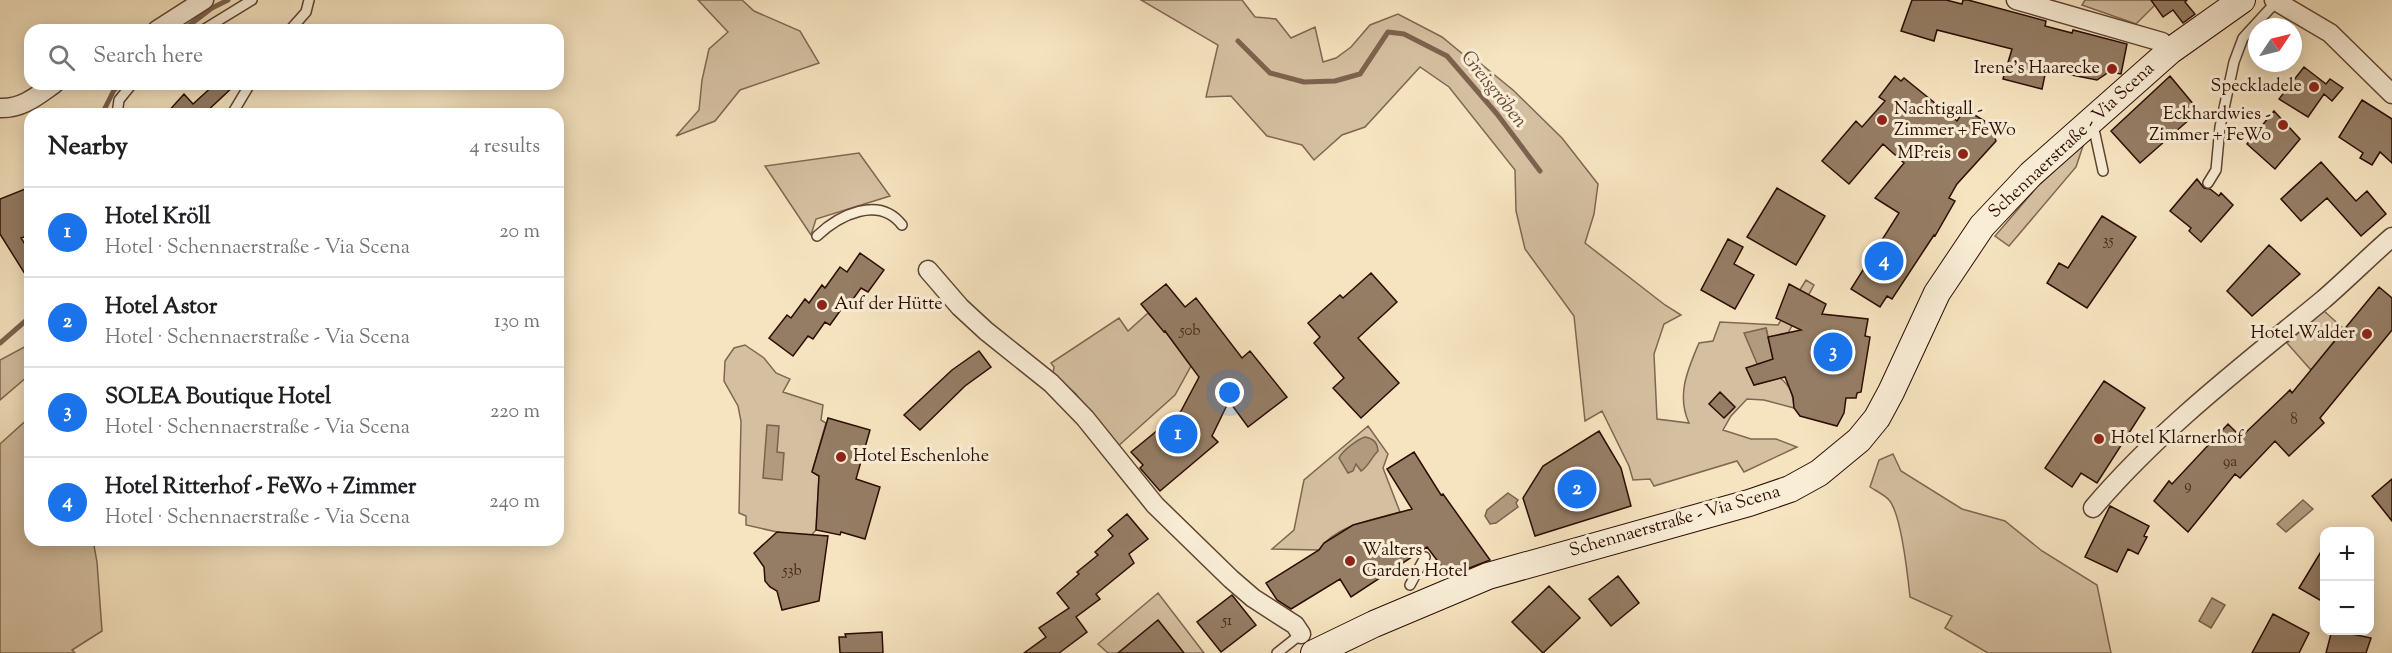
<!DOCTYPE html>
<meta charset="utf-8">
<style>
body{margin:0;font-family:"Sorts Mill Goudy",serif;background:#f6f6f6;color:#202124}
.controls{position:absolute;right:18px;bottom:18px;display:grid;overflow:hidden;border-radius:12px;box-shadow:0 3px 15px #0003}
.controls button{width:54px;height:54px;display:grid;place-items:center;padding:0;border:0;border-bottom:2px solid #e0e0e0;background:#fff;color:#202124;font:30px sans-serif}
.compass{position:absolute;left:2248px;top:18px;width:54px;height:54px;border-radius:50%;background:#fff;box-shadow:0 3px 15px #0003;rotate:55deg}
.you{position:absolute;left:1230px;top:393px;width:21px;height:21px;margin:-15px;border:4px solid #fff;border-radius:50%;background:#1a73e8;box-shadow:0 0 0 9px #1a73e833}
.badge{display:grid;place-items:center;width:39px;height:39px;border-radius:50%;background:#1a73e8;color:#fff;font-size:20px;font-weight:700}
.pin{position:absolute;translate:-50% -50%;border:3px solid #fff;box-shadow:0 2px 6px #0006}
.list{margin:0;padding:0;list-style:none}
h2{display:flex;justify-content:space-between;align-items:center;height:78px;margin:0;padding:0 24px;font-size:26px}
h2 small{font-size:20px;font-weight:400;color:#757577}
.list li{display:grid;grid-template-columns:39px 1fr auto;gap:18px;align-items:center;box-sizing:border-box;height:90px;padding:0 24px;border-top:2px solid #e0e0e0}
.list b{display:block;font-size:22px;white-space:nowrap}
.list p{margin:0;font-size:20px;white-space:nowrap;color:#757577}
.list em{font-size:20px;font-style:normal;color:#757577}
.icon{flex:none;width:33px;height:33px;fill:none;stroke:currentColor;stroke-width:2;stroke-linecap:round;stroke-linejoin:round}
.map{position:relative;flex:none;width:2392px;height:653px;overflow:hidden}
.search{position:absolute;background:#fff;box-shadow:0 3px 15px #0003;left:24px;top:24px;width:540px;height:66px;display:flex;align-items:center;gap:15px;box-sizing:border-box;padding:0 21px;border-radius:18px;color:#757577;font-size:22px}
.panel{position:absolute;background:#fff;box-shadow:0 3px 15px #0003;left:24px;top:108px;width:540px;height:438px;border-radius:18px}
.map>svg:first-child{display:block}
</style>
<div class="map">
<svg width="2392" height="653" viewBox="0 0 2392 653">
<rect width="100%" height="100%" fill="#f6e4c0"/>
<filter id="stains"><feTurbulence type="fractalNoise" baseFrequency=".00333" numOctaves="4"/><feColorMatrix values="0 0 0 0 .2 0 0 0 0 .09 0 0 0 0 .02 0 0 0 .5 -.17"/></filter>
<radialGradient id="worn" r=".72"><stop offset=".6" stop-color="#630" stop-opacity="0"/><stop offset="1" stop-color="#630" stop-opacity=".3"/></radialGradient>
<path fill="#d4bfa0" stroke="#806651" stroke-width="1.5" d="M698 0H742L754 11 800 31 819 63 740 90 715 121 676 136 699 110 702 80 709 49 728 32Z
M1141 0H1242L1255 17 1276 19 1291 38 1315 27 1323 62 1336 58 1351 47 1370 25 1398 14 1442 37 1470 60 1475 59 1513 90 1562 138 1598 184 1594 214 1585 243 1665 305 1681 315 1664 324 1654 354 1657 419 1689 423C1676 395 1688 369 1699 343L1713 341 1720 322 1778 325 1806 280 1814 285 1788 333 1768 337 1766 328 1757 365 1747 369 1754 385 1780 378C1791 386 1793 395 1794 408L1764 400 1747 399 1731 416 1723 430 1751 439H1776L1797 447 1744 472 1737 461 1654 486 1650 479 1633 480 1629 466 1602 411 1585 421 1574 316 1525 249 1516 211 1515 170 1449 87 1420 67 1365 127 1342 135 1314 160 1302 145 1267 136 1231 96 1206 97 1218 45Z
M2085 0H2151L2155 5 2136 24 2082 5Z
M2084 143 2076 167 2009 246 1995 236 2037 187Z
M859 153 890 196 816 219 811 235 765 166Z
M2324 311 2344 329 2311 370 2287 343Z
M1148 313 1162 327 1191 366 1175 395 1116 448 1076 394 1053 373 1054 367 1051 363 1119 318 1128 331Z
M30 344V379L27 377 0 400V360Z
M745 345 764 358 776 373 790 379 783 392 823 405 821 420 826 423 812 472 819 476 816 530 808 539 746 525V516L739 513 741 421 738 406 724 381 725 361 734 348Z
M30 417V540H93L97 562 102 631 72 650 75 653H0V444Z
M1368 426 1388 454 1383 468 1400 512C1372 520 1336 525 1319 550L1272 549 1294 530 1304 480Z
M1893 454 1901 471 1962 509 2005 521 2042 551 2097 585 2111 653H1988L1945 628 1952 616 1910 597C1908 578 1901 513 1889 500 1885 495 1876 491 1870 487L1879 460Z
M1158 593 1204 653H1108L1098 644Z"/>
<path fill="#b19b7f" stroke="#7c624d" stroke-width="1.5" d="M1766 328 1775 368 1761 373 1744 333Z
M767 425 779 426 777 452 784 453 782 480 763 478Z
M1365 437C1374 439 1377 442 1378 451 1371 458 1368 467 1361 471L1356 464 1353 471 1348 473 1339 458C1342 451 1358 439 1365 437Z
M1508 493 1518 500 1516 503 1518 507 1496 523 1490 524 1485 516 1487 510Z
M2303 500 2313 509 2286 532 2277 524Z
M2212 598 2225 605 2211 628 2199 621Z"/>
<g fill="none" stroke-linecap="round" stroke-linejoin="round">
<path stroke="#7c624d" stroke-width="5" d="M183 30 212 8 228 0
M1238 41 1270 73 1304 82 1335 81 1360 74 1388 32 1404 34 1447 56 1497 114 1540 171
M102 114 114 90 121 84
M0 343 30 317"/>
</g>
<path fill="#957d65" stroke="#2c0d02" stroke-width="1.5" d="M1912 0H1946L1962 4 1963 0H1968L2046 21 2045 26 2072 33 2073 30 2127 44 2121 74 2109 72 2097 80 2046 70 2042 89 2003 79 2012 49 1937 30 1934 41 1901 31Z
M2151 0H2187L2185 2 2195 14 2183 23 2173 10 2163 17Z
M2304 67 2326 84 2330 79 2343 88 2332 101 2324 94 2308 117 2279 99Z
M1895 76 1901 81 1904 78 1957 121 1965 109 1991 125 1996 141 1957 184 1949 198 1955 201 1935 236 1934 235 1892 299 1887 296 1880 307 1851 289 1899 213 1875 198 1904 163 1883 144 1849 184 1822 161 1856 121 1862 127 1885 101 1879 97Z
M2170 76 2199 111 2140 163 2111 131Z
M215 84H236L204 114H166L184 94 193 104Z
M2362 100 2392 119V163L2380 152 2372 165 2360 158 2363 153 2339 137Z
M2274 111 2300 139 2275 169 2247 144Z
M2321 162 2356 201 2367 191 2386 214 2361 236 2327 198 2301 221 2281 199Z
M2197 179 2204 188 2210 189 2219 196 2221 193 2233 205 2201 242 2189 231 2191 228 2170 211Z
M30 187V235L21 238 30 252V282L0 234V199Z
M1777 188 1825 216 1796 265 1747 237Z
M2102 216 2136 237 2087 308 2047 283 2059 263 2068 268Z
M1728 239 1743 247 1734 264 1754 275 1735 309 1701 290Z
M2269 245 2300 274 2252 316 2227 291Z
M860 253 884 270 868 292 861 288 848 306 845 304 830 325 825 322 813 339 808 336 793 356 769 338 787 315 791 318 805 299 809 303 822 285 825 288 840 267 847 272Z
M1371 273 1397 302 1358 338 1399 383 1361 418 1333 388 1344 378 1314 343 1320 337 1308 323 1340 295 1343 298Z
M1166 284 1185 307 1196 298 1242 358 1250 351 1287 397 1248 427 1229 401 1212 436 1218 442 1160 491 1140 468 1143 465 1131 452 1181 411 1199 377 1165 331 1164 332 1141 304Z
M1789 284 1826 304 1822 314 1868 319 1865 336 1870 337 1861 392 1857 393 1856 398H1846L1844 413 1837 426 1800 416 1794 408 1793 397 1785 377 1754 385 1746 368 1773 359 1768 337 1801 330 1776 318Z
M2379 287 2392 298V330L2320 418 2324 423 2289 456 2275 441 2240 478 2235 474 2188 532 2154 501 2169 481 2172 484 2228 424 2241 437 2290 390 2292 393Z
M979 351 991 367 965 386 920 430 904 415 952 370Z
M2104 381 2145 408 2097 483 2081 473 2072 487 2045 468Z
M1720 392 1735 407 1724 418 1709 404Z
M828 418 870 430 856 479 880 487 865 539 841 532 840 535 816 530 819 476 812 472Z
M1599 431 1621 468 1631 506 1535 536 1523 498 1543 466Z
M1414 452 1441 495 1443 494 1490 560 1449 576 1427 547 1351 597 1340 579 1291 609 1277 600 1266 583 1319 550 1324 543 1353 525 1412 509 1387 469Z
M2392 479V521L2372 496Z
M2110 506 2149 526 2144 536 2147 537 2138 554 2128 549 2117 572 2085 557Z
M1127 514 1148 539 1129 554 1134 563 1096 594 1100 599 1076 617 1087 632 1059 653H1024L1046 637 1039 628 1069 608 1057 593 1079 574 1077 572 1098 555 1095 552 1113 536 1108 530Z
M777 532 828 536 819 601 782 610 777 591 770 587 765 581 764 567 754 553Z
M2325 545V603L2299 588Z
M1618 576 1639 603 1611 626 1589 599Z
M1549 586 1580 618 1543 653 1512 622Z
M1232 595 1256 625 1221 652 1197 622Z
M2273 614 2309 633 2299 653H2252Z
M1158 620 1184 653H1118Z
M2332 630 2371 638 2366 653H2326Z
M882 632 883 653H840L839 637H846L845 634Z"/>
<g fill="none" stroke-linecap="round" stroke-linejoin="round">
<g stroke="#5e4332" stroke-width="12">
<path id="lane" d="M203 30 252 0
M290 30 306 12 309 0
M117 114 119 100 132 84
M232 114 250 84
M2088 125 2095 134 2103 171
M2208 183 2216 170 2220 127 2234 62 2243 38 2276 2
M817 236C839 215 879 195 902 225
M1410 585 1425 557
M1277 653 1301 634"/>
</g>
<g stroke="#5e4332" stroke-width="21">
<path id="street" d="M2016 0 2162 42 2170 51
M2274 0 2330 33 2392 94
M157 30 204 0
M0 108C22 109 37 96 54 84
M928 270 960 307 986 331 1051 383 1085 418 1155 505 1231 579 1253 598 1295 625 1301 634
M2093 508C2160 429 2244 365 2324 299 2347 279 2369 257 2392 237"/>
</g>
<g stroke="#2c0d02" stroke-width="28">
<path id="secondary" d="M1314 653 1374 624 1488 576 1749 503 1790 489 1819 473 1859 440 1877 418 1891 392 1937 293 1982 226 2031 174 2170 51 2242 0"/>
</g>
<use href="#lane" stroke="#f9edd6" stroke-width="9"/>
<use href="#street" stroke="#f9edd6" stroke-width="18"/>
<use href="#secondary" stroke="#f9edd6" stroke-width="26"/>
</g>
<g fill="#8f2418" stroke="#f9edd6" stroke-width="2">
<circle cx="2112" cy="69" r="6"/>
<circle cx="2314" cy="87" r="6"/>
<circle cx="1882" cy="120" r="6"/>
<circle cx="2283" cy="125" r="6"/>
<circle cx="1963" cy="154" r="6"/>
<circle cx="822" cy="305" r="6"/>
<circle cx="2367" cy="334" r="6"/>
<circle cx="2099" cy="439" r="6"/>
<circle cx="841" cy="457" r="6"/>
<circle cx="1350" cy="561" r="6"/>
</g>
<g text-anchor="middle" dominant-baseline="central" stroke-width="6" stroke-linejoin="round" paint-order="stroke">
<g font-size="15" fill="#46291b">
<text x="2108" y="241">35</text>
<text x="1190" y="331">50b</text>
<text x="2294" y="420">8</text>
<text x="2230" y="462">9a</text>
<text x="2188" y="486">9</text>
<text x="792" y="571">53b</text>
<text x="1227" y="621">51</text>
</g>
<g font-size="18" fill="#2c0d02" stroke="#f9edd6" text-anchor="end">
<text x="2100" y="69">Irene's Haarecke</text>
<text x="2302" y="87">Speckladele</text>
<text x="1894" y="110" text-anchor="start">Nachtigall -<tspan x="1894" dy="21">Zimmer + FeWo</tspan></text>
<text x="2271" y="115">Eckhardwies -<tspan x="2271" dy="21">Zimmer + FeWo</tspan></text>
<text x="1951" y="154">MPreis</text>
<text x="834" y="305" text-anchor="start">Auf der Hütte</text>
<text x="2355" y="334">Hotel Walder</text>
<text x="2111" y="439" text-anchor="start">Hotel Klarnerhof</text>
<text x="853" y="457" text-anchor="start">Hotel Eschenlohe</text>
<text x="1362" y="551" text-anchor="start">Walters<tspan x="1362" dy="21">Garden Hotel</tspan></text>
</g>
<g font-size="18" fill="#2c0d02" stroke="#f9edd6">
<text transform="translate(2072 141) rotate(-43)">Schennaerstraße - Via Scena</text>
<text transform="translate(1675 522) rotate(-16)">Schennaerstraße - Via Scena</text>
</g>
<g font-size="20" font-style="italic" fill="#684d3a" stroke="#f9edd6">
<text transform="translate(1493 90) rotate(51)">Greisgröben</text>
</g>
</g>
<rect width="100%" height="100%" filter="url(#stains)"/>
<rect width="100%" height="100%" fill="url(#worn)"/>
</svg>
<div class="controls">
<button>+</button>
<button>−</button>
</div>
<svg class="compass" viewBox="-18 -18 36 36"><path d="M0-13l5 13h-10z" fill="#e53935"/><path d="M0 13l5-13h-10z" fill="#757577"/></svg>
<div class="you"></div>
<div class="pin badge" style="left:1178px;top:434px">1</div>
<div class="pin badge" style="left:1577px;top:489px">2</div>
<div class="pin badge" style="left:1833px;top:352px">3</div>
<div class="pin badge" style="left:1884px;top:261px">4</div>
<div class="search"><svg class="icon" aria-label="search" viewBox="0 0 24 24"><circle cx="10" cy="10" r="6"/><path d="M15 15l6 6"/></svg>Search here</div>
<section class="panel">
<h2>Nearby<small>4 results</small></h2>
<ul class="list">
<li><span class="badge">1</span><div><b>Hotel Kröll</b><p>Hotel · Schennaerstraße - Via Scena</p></div><em>20 m</em></li>
<li><span class="badge">2</span><div><b>Hotel Astor</b><p>Hotel · Schennaerstraße - Via Scena</p></div><em>130 m</em></li>
<li><span class="badge">3</span><div><b>SOLEA Boutique Hotel</b><p>Hotel · Schennaerstraße - Via Scena</p></div><em>220 m</em></li>
<li><span class="badge">4</span><div><b>Hotel Ritterhof - FeWo + Zimmer</b><p>Hotel · Schennaerstraße - Via Scena</p></div><em>240 m</em></li>
</ul>
</section>
</div>
